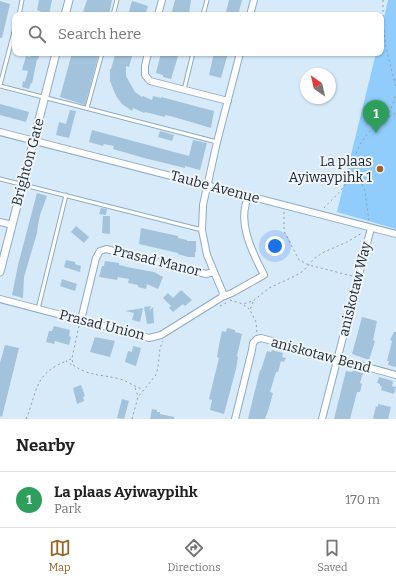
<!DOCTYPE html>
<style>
body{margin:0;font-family:Bitter,serif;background:#f6f6f6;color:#222}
.compass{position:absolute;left:300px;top:68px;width:36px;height:36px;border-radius:50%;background:#fff;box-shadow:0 1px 3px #0004;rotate:326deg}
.you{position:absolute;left:275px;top:246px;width:14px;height:14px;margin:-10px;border:3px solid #fff;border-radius:50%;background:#1a73e8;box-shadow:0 0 0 6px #1a73e833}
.badge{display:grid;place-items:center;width:26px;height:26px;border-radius:50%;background:#9e6324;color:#fff;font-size:13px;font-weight:700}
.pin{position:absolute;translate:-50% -33px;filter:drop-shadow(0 1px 2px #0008)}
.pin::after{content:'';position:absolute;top:21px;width:14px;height:12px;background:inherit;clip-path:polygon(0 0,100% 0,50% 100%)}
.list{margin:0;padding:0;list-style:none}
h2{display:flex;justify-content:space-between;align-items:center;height:52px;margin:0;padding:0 16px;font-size:17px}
h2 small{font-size:13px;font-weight:400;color:#767676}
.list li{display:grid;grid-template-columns:26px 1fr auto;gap:12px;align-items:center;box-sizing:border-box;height:56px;padding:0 16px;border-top:1px solid #e0e0e0}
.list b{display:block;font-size:15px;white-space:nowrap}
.list p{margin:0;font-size:13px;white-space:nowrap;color:#767676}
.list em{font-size:13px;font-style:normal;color:#767676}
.icon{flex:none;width:22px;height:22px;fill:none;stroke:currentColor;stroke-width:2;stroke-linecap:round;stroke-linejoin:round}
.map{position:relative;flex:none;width:396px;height:419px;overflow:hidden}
.search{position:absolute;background:#fff;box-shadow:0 1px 3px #0004;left:12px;right:12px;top:12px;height:44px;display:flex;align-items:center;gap:10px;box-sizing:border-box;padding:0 14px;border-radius:8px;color:#767676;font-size:15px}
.sheet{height:108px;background:#fff}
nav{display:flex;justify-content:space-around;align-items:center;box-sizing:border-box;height:56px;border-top:1px solid #e0e0e0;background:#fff;font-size:11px;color:#767676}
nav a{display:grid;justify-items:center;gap:2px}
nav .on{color:#9e6324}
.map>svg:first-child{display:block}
</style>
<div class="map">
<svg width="396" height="419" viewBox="0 0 396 419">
<rect width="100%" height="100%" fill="#d7eafa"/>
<path fill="#90cdfd" d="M388 0H396V229L337 212 376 53H381V31Z"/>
<path fill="#a3c2db" d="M39 0H52L49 15H41L42 12 37 10Z
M87 0H112L109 15H82Z
M175 0H191L189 15H171Z
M229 0H242L238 15 226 12Z
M0 1 10 4 2 38H0Z
M132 1 148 6 145 15H128Z
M32 53H40L38 60 37 59 32 84 31 83 29 89 22 87 23 81 25 82 28 71 22 70 26 56 30 57Z
M72 53H99L85 105 60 97Z
M118 53H133L129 67 126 66V76L135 92 142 97 143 96 152 100 153 96 161 98V97L214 111 211 128 174 117 165 115V117L145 112 144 113 133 108 132 111 122 104 116 96 110 81V69H111L115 55 117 56Z
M161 53H179L171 79 163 77V75L156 73Z
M214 53H228L221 78 209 75Z
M0 104 29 112 26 122 0 115Z
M70 110 76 111 69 138 56 135 59 122 66 124Z
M92 130 189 156 193 140 207 143 200 170 185 166V168L144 158 120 151 113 149 114 146 104 144 103 146 89 142Z
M160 131 174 135 172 141 158 137Z
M37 193 47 196 40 215 38 225 37 233 24 277 23 298 12 295 18 265Z
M101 208 107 209 106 215 99 214Z
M103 216H110V234L102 233Z
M76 226 89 237 84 243 71 232Z
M141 228 178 236V238L187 240V241H196V252H195V257H188L178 254V253L139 244Z
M66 260 75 262V264L81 266 80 272 64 267Z
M105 261 119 263V265L132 268 154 272 163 277 158 289 147 284 146 289 138 287V285L128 283 129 279 118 277 117 280 99 277 102 266H104Z
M62 279 77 284 75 291 60 286Z
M181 290 192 300 185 306 183 304 173 312 169 308 171 306 163 298 168 293 173 298Z
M151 306 149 311 153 307 154 323 147 324 144 307Z
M143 308 140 322 132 320 134 313 125 311Z
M362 317 377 321 373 340 375 341 369 360 352 354Z
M54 326 70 330 69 336 71 337 69 345 55 341 54 344 46 342 49 331H52Z
M227 328 235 330V332L242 334 237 356 238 357 236 369 224 414 210 410 212 400 209 399 219 358 217 357 220 340 222 331 226 332Z
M394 332H396V367L388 365 389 361H387L392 341 390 340Z
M95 337 115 341 110 357 90 352Z
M5 345 19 348 2 417 0 416V363Z
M133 346 141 348 136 366 125 362 128 351 132 352Z
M272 350 283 353 282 357 286 358 284 362 281 361 278 372H276L270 392 273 393 268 411 265 419H248L260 370H261L267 351 271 352Z
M353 370 363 373 360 383 362 384 360 392H357L350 419H334L346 371 352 372Z
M379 377 393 381 392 386 396 387 394 394 381 390 382 387 380 386V384L377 383Z
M81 385 85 396 83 397 84 401 77 404 73 388Z
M122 399 129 401 124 419 117 418Z
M378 404 391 407 388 419H373L376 406 378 407Z
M152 409 157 410V412H160V414L174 417V419H150Z"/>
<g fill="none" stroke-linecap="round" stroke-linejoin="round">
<g stroke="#8dabc4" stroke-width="5">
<path id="service" d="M19 15 22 0
M113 15 117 0
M203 15 207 0
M0 85 15 28
M0 86 217 142
M184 90 193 53
M87 108 102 53
M0 179 202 230
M38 309 66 195"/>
</g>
<g stroke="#8dabc4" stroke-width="8">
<path id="minor" d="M158 15 162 0
M250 15 254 0
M148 53 145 66V75L150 81 228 101
M0 132 396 234
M0 222 12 225
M222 297 232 293 264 275C252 252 236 220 249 196
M0 299 149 338 161 335 222 297 223 293 207 255 202 230 203 205 217 142 240 53
M81 320 96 258 100 251 106 249 206 274 214 272
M235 419 252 350 253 343 257 339 261 338 396 375
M322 419 371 228"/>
</g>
<g stroke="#8dabc4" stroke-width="9">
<path id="tertiary" d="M65 15 69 0
M0 272 56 53"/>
</g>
<path stroke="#8d9daa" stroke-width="1" stroke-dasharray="2 3" stroke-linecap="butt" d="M383 0V24L386 47 396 88
M387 117 391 109 396 94
M354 166 365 191 369 221
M324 208C331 200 339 194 345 185 348 180 352 172 354 166 355 163 354 160 355 157 361 136 377 122 396 113
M284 212V231L299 260 309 265 352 276
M230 300 243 304 253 301 269 288 295 276 303 271 315 258 324 252 347 242 362 233
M253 302 250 310 256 322 257 333
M244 305 249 309
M220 306 226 303
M79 326 72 358 73 365C91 377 101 374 120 379 128 381 134 387 143 389
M71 359 66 361 72 365
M135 388 138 396
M26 419C38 391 33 375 66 361
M132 419 138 397 156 375 158 367 160 348 163 341"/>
<use href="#service" stroke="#fff" stroke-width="3"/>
<use href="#minor" stroke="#fff" stroke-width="6"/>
<use href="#tertiary" stroke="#fff" stroke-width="7"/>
</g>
<circle fill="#9e6324" stroke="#eff5fb" stroke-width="1.5" cx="380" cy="169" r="4"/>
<g text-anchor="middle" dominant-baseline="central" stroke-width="4" stroke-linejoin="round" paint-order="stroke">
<g font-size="14" fill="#1c2832" stroke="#eff5fb" text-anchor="end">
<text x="372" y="161">La plaas<tspan x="372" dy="16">Ayiwaypihk 1</tspan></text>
</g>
<g font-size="14" fill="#1c2832" stroke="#eff5fb">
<text transform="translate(28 162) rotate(-75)">Brighton Gate</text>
<text transform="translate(215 187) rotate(15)">Taube Avenue</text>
<text transform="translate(157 261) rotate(14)">Prasad Manor</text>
<text transform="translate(355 289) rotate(-76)">aniskotaw Way</text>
<text transform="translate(102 325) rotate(14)">Prasad Union</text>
<text transform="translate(321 355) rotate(15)">aniskotaw Bend</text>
</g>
</g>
</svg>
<svg class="compass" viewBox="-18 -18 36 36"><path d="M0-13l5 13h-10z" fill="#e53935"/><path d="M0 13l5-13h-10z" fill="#767676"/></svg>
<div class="you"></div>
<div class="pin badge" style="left:376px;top:133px;background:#2e9e5b">1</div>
<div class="search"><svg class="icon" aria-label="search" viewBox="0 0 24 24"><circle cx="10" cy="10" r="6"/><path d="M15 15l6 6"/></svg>Search here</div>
</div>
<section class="sheet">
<h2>Nearby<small></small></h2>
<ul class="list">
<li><span class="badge" style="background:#2e9e5b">1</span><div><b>La plaas Ayiwaypihk</b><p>Park</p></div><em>170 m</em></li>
</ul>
</section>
<nav>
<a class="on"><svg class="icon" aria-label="map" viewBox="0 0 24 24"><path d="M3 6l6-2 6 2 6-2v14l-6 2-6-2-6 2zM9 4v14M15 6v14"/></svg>Map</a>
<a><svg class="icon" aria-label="directions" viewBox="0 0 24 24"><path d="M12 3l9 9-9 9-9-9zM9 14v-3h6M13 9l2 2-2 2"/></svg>Directions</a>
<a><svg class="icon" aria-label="saved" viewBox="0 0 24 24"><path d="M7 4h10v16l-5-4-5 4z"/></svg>Saved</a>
</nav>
